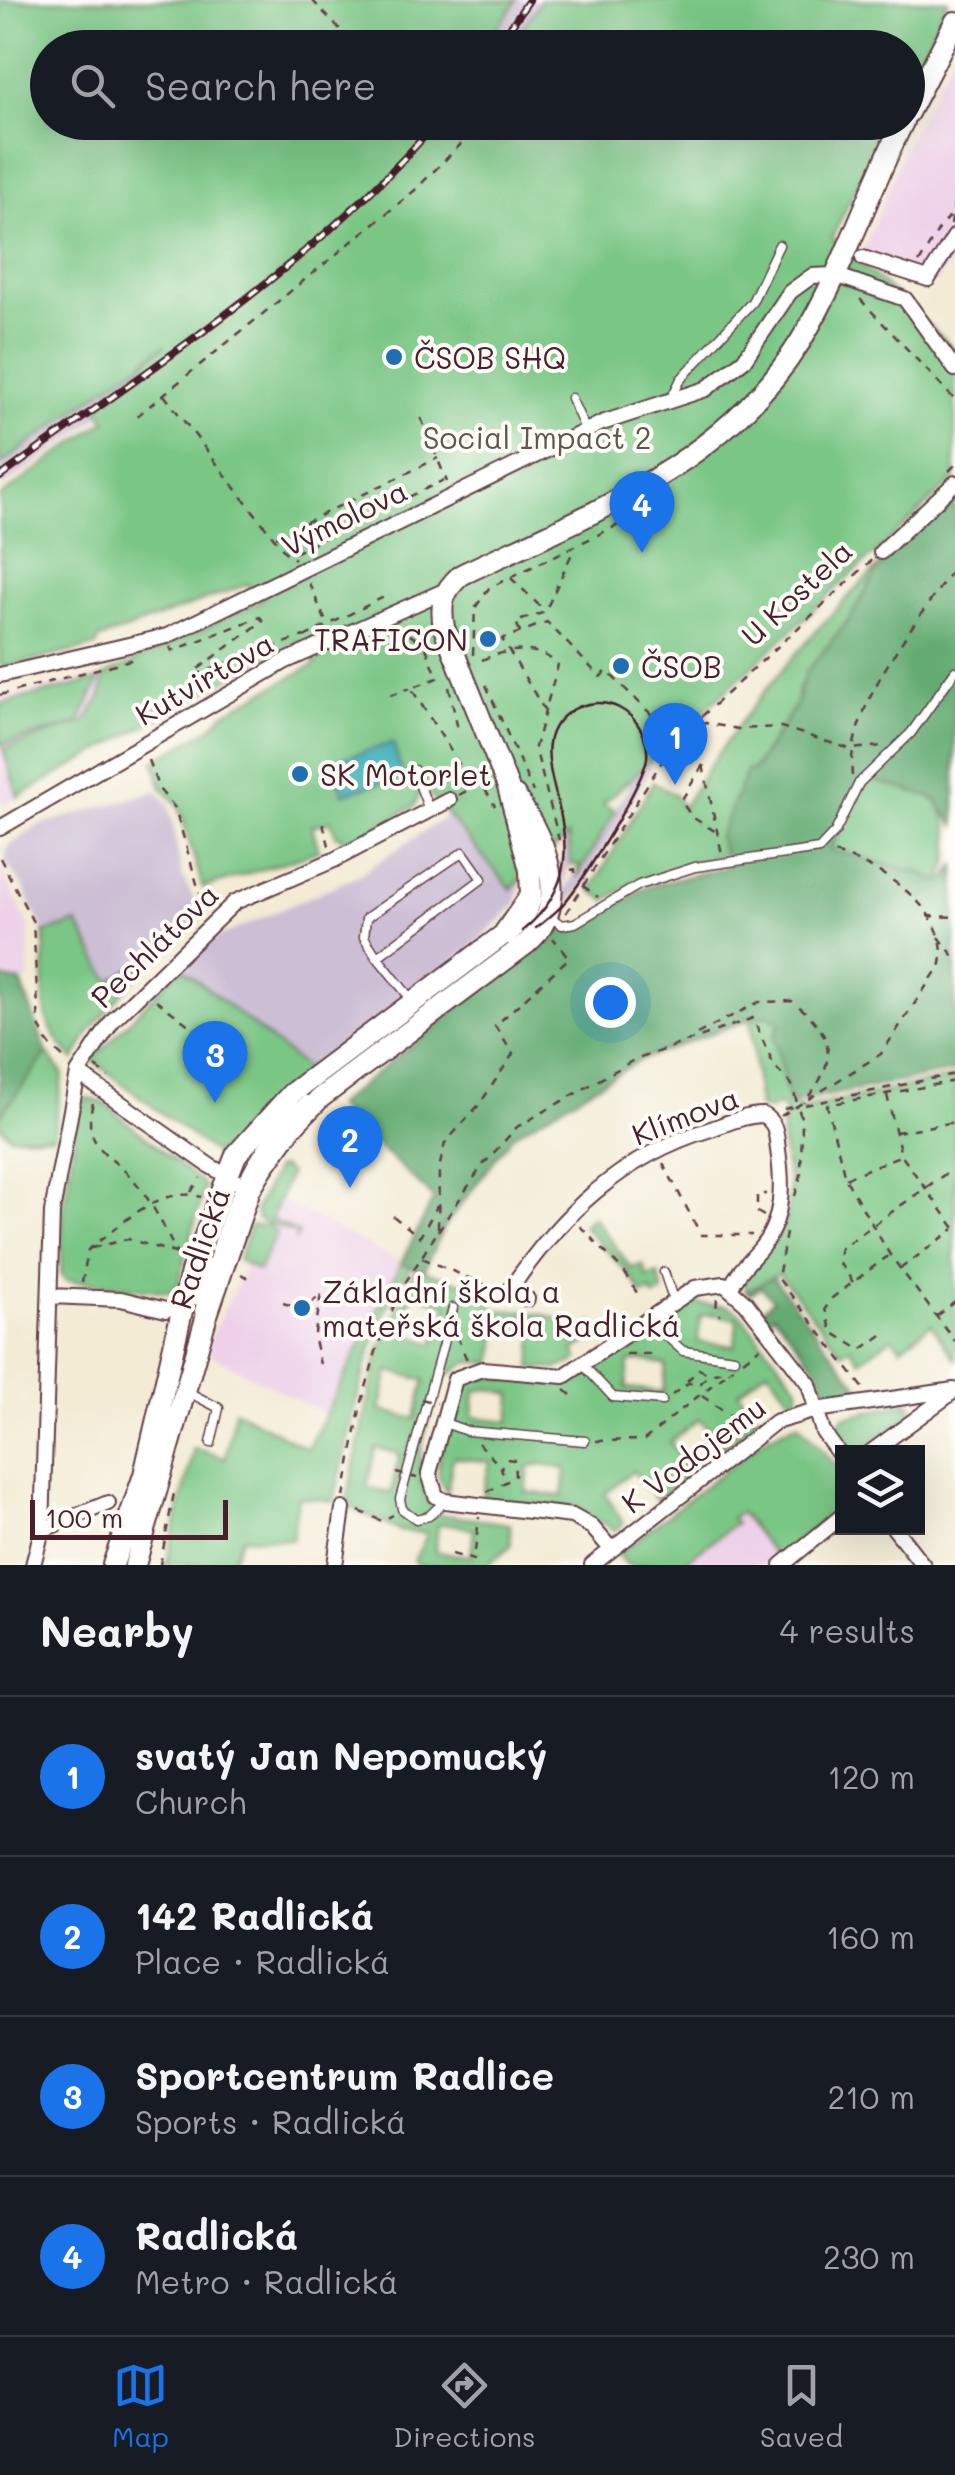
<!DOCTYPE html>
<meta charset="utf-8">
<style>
body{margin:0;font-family:Mali,sans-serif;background:#242831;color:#f1f3f6}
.controls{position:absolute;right:30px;bottom:30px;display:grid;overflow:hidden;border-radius:0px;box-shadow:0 10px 40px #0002}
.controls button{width:90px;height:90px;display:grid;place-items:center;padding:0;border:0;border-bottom:2px solid #363941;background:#171b24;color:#f1f3f6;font:50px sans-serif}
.scale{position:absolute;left:30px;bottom:25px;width:198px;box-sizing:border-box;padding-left:10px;border:5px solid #4a1f2b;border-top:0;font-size:28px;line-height:35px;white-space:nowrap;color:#4a1f2b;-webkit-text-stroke:8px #fdfcf7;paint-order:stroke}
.you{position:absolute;left:610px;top:1002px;width:35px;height:35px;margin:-25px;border:8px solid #fff;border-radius:50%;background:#1a73e8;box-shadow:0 0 0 15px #1a73e833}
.badge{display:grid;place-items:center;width:65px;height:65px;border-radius:50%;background:#1a73e8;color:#fff;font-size:32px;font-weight:700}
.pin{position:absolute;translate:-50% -82px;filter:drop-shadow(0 2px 5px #0008)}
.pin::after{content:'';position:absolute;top:52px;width:35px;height:30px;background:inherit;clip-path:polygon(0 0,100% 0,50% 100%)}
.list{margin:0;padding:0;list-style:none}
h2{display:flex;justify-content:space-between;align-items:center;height:130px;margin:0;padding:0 40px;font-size:42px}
h2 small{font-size:32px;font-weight:400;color:#9ea1a6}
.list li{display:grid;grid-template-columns:65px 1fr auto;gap:30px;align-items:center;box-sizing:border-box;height:160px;padding:0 40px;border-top:2px solid #363941}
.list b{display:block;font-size:38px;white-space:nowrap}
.list p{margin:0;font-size:32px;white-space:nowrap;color:#9ea1a6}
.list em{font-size:32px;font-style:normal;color:#9ea1a6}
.icon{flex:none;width:55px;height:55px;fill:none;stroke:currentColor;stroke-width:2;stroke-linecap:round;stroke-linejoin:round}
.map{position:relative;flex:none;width:955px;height:1565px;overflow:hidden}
.search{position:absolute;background:#171b24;box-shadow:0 10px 40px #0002;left:30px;right:30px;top:30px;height:110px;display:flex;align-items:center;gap:25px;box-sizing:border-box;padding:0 35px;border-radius:55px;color:#9ea1a6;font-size:38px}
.sheet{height:770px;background:#171b24}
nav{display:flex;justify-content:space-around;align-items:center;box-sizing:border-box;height:140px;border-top:2px solid #363941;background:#171b24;font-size:28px;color:#9ea1a6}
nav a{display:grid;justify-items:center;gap:5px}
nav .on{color:#1a73e8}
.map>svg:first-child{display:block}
</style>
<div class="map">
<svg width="955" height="1565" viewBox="0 0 955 1565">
<rect width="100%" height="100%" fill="#fdfcf7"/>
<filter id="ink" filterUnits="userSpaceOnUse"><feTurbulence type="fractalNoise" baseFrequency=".01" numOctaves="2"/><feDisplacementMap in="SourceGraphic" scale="20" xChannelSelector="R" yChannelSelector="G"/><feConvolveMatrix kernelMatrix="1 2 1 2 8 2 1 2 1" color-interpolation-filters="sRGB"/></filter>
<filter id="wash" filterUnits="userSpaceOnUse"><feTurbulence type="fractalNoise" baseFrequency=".0048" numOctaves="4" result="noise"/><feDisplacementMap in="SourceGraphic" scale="40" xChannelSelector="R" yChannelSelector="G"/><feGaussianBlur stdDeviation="2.25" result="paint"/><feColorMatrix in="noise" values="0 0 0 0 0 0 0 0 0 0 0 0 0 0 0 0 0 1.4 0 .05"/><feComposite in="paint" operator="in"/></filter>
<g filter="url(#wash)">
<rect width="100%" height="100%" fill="#f3ebd4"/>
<path fill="#eed0e8" d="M955 50V253L937 282 858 263 908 139Z
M104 676 101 696 85 722 4 749 18 797 0 805V699Z
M0 868 29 926V981L0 978Z
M279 1199 401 1263 324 1414 204 1351Z
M740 1511 778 1560 771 1565H680Z"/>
<path fill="#ccbed4" d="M517 0H541L509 47 484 48Z
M274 264 286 280 0 489V465Z
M596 697 624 703 644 720 652 740 651 768 580 890 558 917 553 916 555 906 627 789 633 770 628 735 615 722 592 718 569 734 558 772 571 860 556 903 564 851 543 746 556 716 576 702Z
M157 791 169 805 182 875 202 916 157 952 110 981 77 923 44 933 24 888 5 862 8 847 39 825Z
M480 794 522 879 516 904 475 944 309 1071 181 967 210 941 357 876Z"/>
<path fill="#7ac685" stroke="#627258" stroke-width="2.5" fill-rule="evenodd" d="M0 0H517L484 47 48 48V122L887 123 832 238 955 349V479L603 804 615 811 577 877 579 865H571L568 836 511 889 429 794H419L415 806 347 842 336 835 331 821 312 826 319 851 203 888 178 805 162 787 154 761 211 728 224 713 316 664 297 640 18 797 3 749 85 722 101 696 104 676 262 600 248 584 98 640 97 646 0 668V497L106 420 96 407 165 345 0 465Z
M541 0H948L908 81V48L503 47 519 33Z
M881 564 849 620 798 688 796 705 751 772 719 836 725 853 639 880 606 900 591 890 653 782 676 796 682 808C737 719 806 637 881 564Z
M100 679 79 723 0 745V704Z
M872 780C892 783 914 788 932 798 955 813 955 871 937 882L922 873 831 851 851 796Z
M77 923 110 981 157 952 90 1031 74 1060C30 1015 48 991 44 933Z
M181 967 309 1071 266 1104 227 1148 214 1153 92 1060Z
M768 1015 780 1023 774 1036 789 1103 803 1108 955 1077V1359L931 1324 901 1348 892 1337 860 1361 850 1347 842 1353 779 1274 746 1291 744 1277C758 1254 779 1239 787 1212 796 1180 773 1139 786 1112L778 1105 770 1110 759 1108 750 1019Z
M47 1053 63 1074 53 1136H10L0 1126V1116Z
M87 1098 104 1103 205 1186 177 1288 170 1292 66 1280 61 1275 63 1211 79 1106Z
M282 1167 289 1174 271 1219 299 1234 295 1241 297 1234 271 1224 269 1228 277 1232 258 1271 238 1260 250 1226 268 1224 257 1218 255 1210 276 1168Z
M593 1216 631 1268 643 1265 647 1277 658 1274 663 1292 655 1297 650 1291 643 1295 628 1273 583 1226Z
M401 1263 411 1267C364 1331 353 1424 334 1501L298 1497 292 1540 242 1537 230 1565H166L194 1448 225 1458 235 1410 308 1449Z
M416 1268 486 1291 494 1310C523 1311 559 1311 578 1335L594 1323 600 1333 574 1351 578 1360 557 1369 531 1368 535 1327 499 1323 493 1363 468 1362 441 1380C429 1427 402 1473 438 1514L510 1524 511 1546 486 1565H418L414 1561 428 1533 400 1531 346 1505 378 1354ZM413 1293 448 1305 434 1344 400 1332ZM389 1371 425 1380 415 1419 380 1410ZM376 1448 400 1454 391 1493 367 1487ZM451 1524 474 1529 471 1556 435 1552 438 1525Z
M694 1303 730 1307 739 1313 798 1386V1399L794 1404 768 1369 738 1392 759 1418 723 1447 699 1419 670 1442 693 1471 657 1500 633 1471 605 1494 624 1524 615 1530 577 1508 482 1498 490 1462 453 1457 447 1492C425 1472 452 1414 458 1389 482 1363 535 1389 567 1383ZM714 1314 737 1319 735 1346 698 1342 700 1316ZM642 1360 666 1365 663 1392 626 1388 629 1362ZM489 1389 512 1394 510 1421 473 1417 475 1391ZM542 1464 566 1469 563 1496 526 1492 529 1466Z
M909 1402 914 1411 863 1449 852 1450 838 1441 837 1426 843 1417Z
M798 1423 839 1469 842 1502 778 1560 740 1512 731 1518 736 1523 680 1565H628L617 1555 767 1437Z"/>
<path fill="#63ab72" stroke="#56654e" stroke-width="2.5" d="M955 493V826L936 799 872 780 851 796 831 850 922 873 937 882 947 878 955 866V1071L789 1103 774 1036 780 1023 768 1015 750 1019 640 1060 514 1134 444 1227 424 1270 401 1263 434 1198 335 1106 550 935 579 928 645 887 728 866 719 837 747 770 752 772 796 705 806 672 849 620 881 564Z
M0 978 21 982 47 1053 0 1116Z
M773 1277 855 1382 866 1395 834 1397 825 1391 820 1372 774 1314 768 1318 762 1310 773 1300 761 1287 750 1294 746 1291Z"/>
<path fill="#3eaeb8" stroke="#446672" stroke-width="2.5" d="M393 743 403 776 343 794 333 761Z"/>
</g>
<g filter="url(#ink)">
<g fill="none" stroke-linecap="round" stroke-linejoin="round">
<g stroke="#633e44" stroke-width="11">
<path id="lane" d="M571 398 586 431
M670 401 681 379 752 302 779 245
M346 631 353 646
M414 770 429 810
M547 915 562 925 575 923 639 885 695 867 819 849 835 832 859 783 911 733 955 671
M509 940 529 922 537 900
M377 957 364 937 366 918 463 852 482 879 377 957 411 999
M664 1272 674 1302
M194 1301 205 1262
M199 1311C219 1234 241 1151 306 1100
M648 1320 683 1351 734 1358
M584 1366 613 1397 662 1401
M188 1392 219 1408 211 1443
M442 1422 467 1431 585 1441
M445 1501 429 1516 416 1519 402 1509 400 1499 453 1308"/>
</g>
<g stroke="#633e44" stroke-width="18">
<path id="street" d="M863 258 928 279 955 236
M881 552 955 483
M0 675 167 636 602 423 706 389 744 360 790 292 812 276 835 275 905 299 955 369
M0 828 286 661 444 591
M78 1073 210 1166 250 1189
M50 1296 121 1299 166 1310
M527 1299 509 1291C560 1215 621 1156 711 1129 727 1123 746 1115 763 1115 777 1124 776 1134 778 1150 783 1184 784 1221 760 1249 749 1262 738 1271 731 1287
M871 1452 950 1394
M894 1528 923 1565
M42 1530 108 1503
M611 1549 592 1527 572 1516 445 1501 436 1496 429 1473 455 1379 482 1369 564 1376 695 1288 724 1284 746 1303 809 1384 823 1432 842 1458
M33 1565 42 1530 52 1212 78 1073 113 1020 235 902 334 860 449 800
M335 1565 343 1509
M592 1565 775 1422 816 1410 954 1390
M782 1565 842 1516"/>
</g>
<g stroke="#633e44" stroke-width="24">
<path id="secondary" d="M908 113 955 22
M113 1565 144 1475 191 1272 236 1155 292 1093 503 935 531 895 530 870 508 787 444 628C440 604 442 592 461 575 587 515 722 466 800 342 842 274 867 195 903 122
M135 1565 207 1315 250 1189 262 1169 291 1128 320 1098 526 944C574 904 545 839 515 796"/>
</g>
<path stroke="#633e44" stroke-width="2.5" stroke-dasharray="8 8" stroke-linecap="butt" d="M312 0 358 48
M435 122 443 129
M951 225 955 197
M919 263 942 224 955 212
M860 299 955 400
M164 395 284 551 295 559
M137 416 414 191 461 144
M421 418 447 482
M949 471 955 465
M276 537 438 458
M294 553 444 480
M511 578 544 610
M309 583 327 624
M396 627 432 648
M520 632 516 622 545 612 574 549
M304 637 388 595
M170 647 172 651 260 617 263 621 194 672 196 675 304 636
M426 648 438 678 411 688 473 786
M473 655 475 608 489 588 620 524 638 508
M482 660C506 649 538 644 558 665L535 747 559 840
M486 685 533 792
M449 687 458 730
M0 695 134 659
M390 695 410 688
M545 711 502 639 547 622 600 677 607 671 703 765 722 854
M700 722 738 729 781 727 850 749 882 746
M148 760 159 789 175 808 200 894
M703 765 681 801 692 817 718 833
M852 776C846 706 917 622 955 566
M459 795 481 783 495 806
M323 823 330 849
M0 858 33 922 39 1025 46 1041 67 1061
M571 870 575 869V881
M583 886 598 897
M566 913 675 741 872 560
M927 916 955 917
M939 937 955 958
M156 1000 215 1045
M697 1034 759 1002 792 1001C836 1034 839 1062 803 1103
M96 1067 109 1077
M955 1081 827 1105 845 1178 890 1255 955 1341
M887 1095 901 1155 955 1228
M93 1103C79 1151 118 1156 140 1188 156 1209 168 1235 179 1259
M805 1105 955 1074
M784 1109 797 1106
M781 1116 881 1054 941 964C951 908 876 863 830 852
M896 1132 955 1122
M663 1163 701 1235H752
M846 1178 899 1156
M191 1192 200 1178
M393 1216 420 1237 437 1206
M764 1216 757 1212V1194H766
M580 1226 625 1273 637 1293
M438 1231 482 1166 517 1127 632 1061 753 1018 774 1066 792 1085 802 1121 801 1175 795 1196
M786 1233 778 1278 864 1389
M92 1248 128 1239 175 1253
M422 1258 497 1290
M900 1269 954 1229
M241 1274 253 1280
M853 1282 838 1261 841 1248 955 1167
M82 1283 88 1250C119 1227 159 1184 201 1197
M717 1299 716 1311 720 1315
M463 1302 466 1279
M283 1303 305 1310 321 1293 314 1340 320 1364
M937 1316 955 1302
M882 1335 861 1350 832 1332 825 1309 832 1298 888 1256
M457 1337 468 1362
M626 1354H649L648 1361
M743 1360 760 1347
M687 1381 699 1369 709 1374 730 1370
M565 1390 571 1395
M672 1395 688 1383H701L709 1374
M702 1396 749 1428
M596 1441 644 1440 733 1368
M478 1443 501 1467 504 1480
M487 1492 515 1477 514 1460 506 1459 501 1467
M344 1497 360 1409 377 1348 400 1291 438 1231 439 1169 445 1143 479 1105 513 1054 495 1026 569 958 553 938
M359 1511 382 1521 393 1515
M452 1554 474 1560 479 1517
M160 1565 174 1493"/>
<use href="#lane" stroke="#fff" stroke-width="8"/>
<use href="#street" stroke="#fff" stroke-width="14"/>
<use href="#secondary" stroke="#fff" stroke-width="20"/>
<path stroke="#4a1f2b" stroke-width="2.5" d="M522 931C623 849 504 757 569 712 584 702 603 700 619 708 637 717 649 738 647 758 644 782 582 883 564 903 556 913 546 920 536 928"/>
<g stroke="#4a1f2b" stroke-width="8">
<path id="rail" d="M496 48 529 0
M0 477C151 367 314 265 437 122"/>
</g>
<use href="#rail" stroke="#fdfcf7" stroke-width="4" stroke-dasharray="11" stroke-linecap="butt"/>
<path stroke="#633e44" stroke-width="2.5" stroke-dasharray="8 8" stroke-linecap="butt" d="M442 1323 458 1329
M421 1399 437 1403
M396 1473 417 1478"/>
</g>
</g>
<g fill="#1f6fb2" stroke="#fdfcf7" stroke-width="4">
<circle cx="394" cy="357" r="10"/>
<circle cx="488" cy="639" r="10"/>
<circle cx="621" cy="666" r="10"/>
<circle cx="300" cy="774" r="10"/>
<circle cx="302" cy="1308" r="10"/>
</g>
<g text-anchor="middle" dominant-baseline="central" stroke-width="8" stroke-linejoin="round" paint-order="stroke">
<g font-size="30" fill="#4a1f2b" stroke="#fdfcf7" text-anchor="start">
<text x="414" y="357">ČSOB SHQ</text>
<text x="468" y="639" text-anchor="end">TRAFICON</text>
<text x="641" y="666">ČSOB</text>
<text x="320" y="774">SK Motorlet</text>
<text x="322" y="1291">Základní škola a<tspan x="322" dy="34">mateřská škola Radlická</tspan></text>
</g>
<g font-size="30" fill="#5b594a" stroke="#fdfcf7">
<text x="537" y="437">Social Impact 2</text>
</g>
<g font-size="30" fill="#4a1f2b" stroke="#fdfcf7">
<text transform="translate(344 517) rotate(-26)">Výmolova</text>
<text transform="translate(796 592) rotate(-43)">U Kostela</text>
<text transform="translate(204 678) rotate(-30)">Kutvirtova</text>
<text transform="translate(154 945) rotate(-44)">Pechlátova</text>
<text transform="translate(685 1115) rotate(-21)">Klímova</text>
<text transform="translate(199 1248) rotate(-71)">Radlická</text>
<text transform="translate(693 1454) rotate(-37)">K Vodojemu</text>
</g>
</g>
</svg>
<div class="controls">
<button><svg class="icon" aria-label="layers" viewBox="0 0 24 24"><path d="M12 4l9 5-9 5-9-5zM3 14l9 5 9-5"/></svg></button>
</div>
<div class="scale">100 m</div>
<div class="you"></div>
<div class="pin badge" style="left:675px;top:785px">1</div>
<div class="pin badge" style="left:350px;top:1188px">2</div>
<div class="pin badge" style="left:215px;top:1103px">3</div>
<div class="pin badge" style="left:642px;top:553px">4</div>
<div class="search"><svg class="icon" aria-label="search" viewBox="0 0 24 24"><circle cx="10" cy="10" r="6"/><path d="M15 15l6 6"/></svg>Search here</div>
</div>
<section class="sheet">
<h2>Nearby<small>4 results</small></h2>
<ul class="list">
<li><span class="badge">1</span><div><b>svatý Jan Nepomucký</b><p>Church</p></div><em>120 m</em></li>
<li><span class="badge">2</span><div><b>142 Radlická</b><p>Place · Radlická</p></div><em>160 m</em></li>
<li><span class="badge">3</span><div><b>Sportcentrum Radlice</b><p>Sports · Radlická</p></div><em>210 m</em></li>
<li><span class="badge">4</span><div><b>Radlická</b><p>Metro · Radlická</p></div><em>230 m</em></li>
</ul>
</section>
<nav>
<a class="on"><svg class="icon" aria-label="map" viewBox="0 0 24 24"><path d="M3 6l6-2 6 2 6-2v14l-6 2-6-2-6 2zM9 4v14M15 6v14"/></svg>Map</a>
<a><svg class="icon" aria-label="directions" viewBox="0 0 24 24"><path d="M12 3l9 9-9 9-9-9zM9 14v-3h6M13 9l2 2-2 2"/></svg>Directions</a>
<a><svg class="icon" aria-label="saved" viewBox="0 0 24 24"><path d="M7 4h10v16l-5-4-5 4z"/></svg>Saved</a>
</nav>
